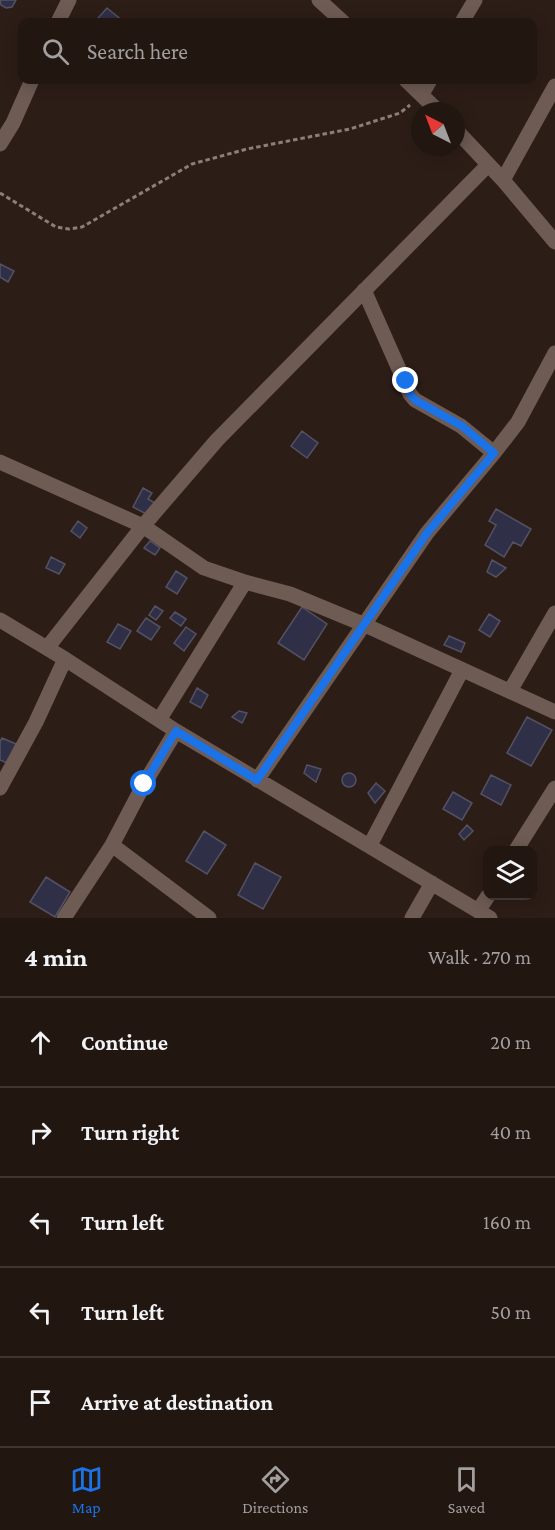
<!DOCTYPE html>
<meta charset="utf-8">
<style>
body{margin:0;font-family:"Crimson Pro",serif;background:#2e231f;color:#f1f3f6}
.controls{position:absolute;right:18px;bottom:18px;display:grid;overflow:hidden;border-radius:12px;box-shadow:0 3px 15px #0003}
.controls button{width:54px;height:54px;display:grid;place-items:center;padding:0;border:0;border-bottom:2px solid #3f3531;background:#221611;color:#f1f3f6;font:30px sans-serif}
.compass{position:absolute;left:411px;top:102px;width:54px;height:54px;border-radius:50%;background:#221611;box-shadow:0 3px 15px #0003;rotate:318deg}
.stop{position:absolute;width:18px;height:18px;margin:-14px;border:4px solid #1a73e8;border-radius:50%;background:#fff}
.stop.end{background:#1a73e8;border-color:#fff;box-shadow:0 2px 6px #0008}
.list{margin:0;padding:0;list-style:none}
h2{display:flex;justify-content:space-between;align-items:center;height:78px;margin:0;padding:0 24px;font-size:26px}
h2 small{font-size:20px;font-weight:400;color:#a29f9f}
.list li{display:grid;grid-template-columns:39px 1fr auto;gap:18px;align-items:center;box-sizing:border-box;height:90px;padding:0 24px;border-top:2px solid #3f3531}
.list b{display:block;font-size:22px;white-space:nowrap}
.list em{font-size:20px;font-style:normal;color:#a29f9f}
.icon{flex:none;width:33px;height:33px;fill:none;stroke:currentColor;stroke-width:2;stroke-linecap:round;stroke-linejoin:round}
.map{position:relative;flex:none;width:555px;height:918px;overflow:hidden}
.search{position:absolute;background:#221611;box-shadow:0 3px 15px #0003;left:18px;right:18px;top:18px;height:66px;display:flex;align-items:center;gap:15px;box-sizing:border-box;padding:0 21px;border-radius:12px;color:#a29f9f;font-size:22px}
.sheet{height:528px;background:#221611}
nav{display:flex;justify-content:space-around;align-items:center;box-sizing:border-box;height:84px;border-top:2px solid #3f3531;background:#221611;font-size:16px;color:#a29f9f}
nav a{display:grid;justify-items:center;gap:3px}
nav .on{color:#1a73e8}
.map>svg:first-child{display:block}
</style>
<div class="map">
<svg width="555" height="918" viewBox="0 0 555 918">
<rect width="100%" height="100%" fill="#2d1d17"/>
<path fill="#302f48" stroke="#535263" stroke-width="1.5" d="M0 0H16L12 7 6 8 1 5Z
M107 8 123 21 122 22H104L98 18Z
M0 264 14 271 8 282 0 277Z
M302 431 318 443 307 458 291 446Z
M143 488 152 493 148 499 155 503 148 515 133 507Z
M496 509 531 529 521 546 513 542 504 557 485 545 496 525 489 521Z
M78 521 87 528 80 538 71 531Z
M150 541 160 548 155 555 144 548Z
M51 557 65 564 59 574 46 568Z
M492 560 506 568 496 577 487 572Z
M176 571 187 578 177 594 166 587Z
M155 606 163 611 156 620 149 615Z
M302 607 327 624 304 660 278 643Z
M175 612 186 619 181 626 170 618Z
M489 614 500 621 490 637 479 630Z
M146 618 160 627 151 640 137 631Z
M118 624 131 631 120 649 107 642Z
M186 627 196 634 184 651 174 643Z
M449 636 465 643 461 652 444 645Z
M197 688 208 695 201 708 190 702Z
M239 711 247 713 242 723 232 717Z
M527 717 552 730 531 766 507 753Z
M2 738 16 744 7 763 0 760V742Z
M307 765 321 769 316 782 304 773Z
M342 780a7 7 0 1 1 14 0a7 7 0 1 1-14 0Z
M491 775 511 785 501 805 481 794Z
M376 783 385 791 375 803 368 793Z
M453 792 472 803 462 820 443 809Z
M467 825 473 831 464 840 459 834Z
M204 831 226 845 207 874 186 861Z
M255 863 281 877 263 909 238 895Z
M46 877 70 892 55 917 30 902Z"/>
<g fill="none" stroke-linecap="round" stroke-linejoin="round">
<path stroke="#8c7e7a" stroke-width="3" stroke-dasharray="4.5 3" stroke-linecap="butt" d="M0 193 56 227 69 229 82 227 192 164 247 149 350 129 400 113 410 105"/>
<path stroke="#6e5b54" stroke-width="15" d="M319 0 343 22
M58 22 69 0
M462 22 475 0
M406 80 438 111
M422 94 430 80
M456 130 503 180 555 242
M0 144 13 123 32 80
M503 180 555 86
M364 290 410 394 415 400 461 426 494 453
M0 462 143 526 204 568 245 582 290 594 365 625 555 712
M0 620 65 659 176 731 490 918
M47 648 143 526 217 440 488 165
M510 691 555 613
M159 720 245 582
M257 780 427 533 494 453 518 422 555 353
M0 788 36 722 65 659
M112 845 209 918
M370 845 462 670
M516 850 555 788
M478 911 488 896
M64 918 112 845 144 784 176 731
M412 918 432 883"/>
</g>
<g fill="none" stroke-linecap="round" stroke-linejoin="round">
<path stroke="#1a73e8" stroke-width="8" d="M144 784 176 731 257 780 427 533 494 453 462 426 415 400 410 394 406 381"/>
</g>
</svg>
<div class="controls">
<button><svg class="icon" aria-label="layers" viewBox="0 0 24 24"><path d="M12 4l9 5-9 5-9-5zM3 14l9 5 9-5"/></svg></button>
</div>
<svg class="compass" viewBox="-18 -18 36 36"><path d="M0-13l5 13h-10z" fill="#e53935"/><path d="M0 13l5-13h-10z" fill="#a29f9f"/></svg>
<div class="stop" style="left:144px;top:784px"></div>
<div class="stop end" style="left:406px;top:381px"></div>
<div class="search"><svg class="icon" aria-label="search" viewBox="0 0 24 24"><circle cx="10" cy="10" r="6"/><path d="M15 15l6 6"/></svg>Search here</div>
</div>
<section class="sheet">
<h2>4 min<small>Walk · 270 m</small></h2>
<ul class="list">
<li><svg class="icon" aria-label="ahead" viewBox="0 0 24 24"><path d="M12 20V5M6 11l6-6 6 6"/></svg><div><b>Continue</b></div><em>20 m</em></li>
<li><svg class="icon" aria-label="right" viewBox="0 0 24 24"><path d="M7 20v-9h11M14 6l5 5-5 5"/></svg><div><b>Turn right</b></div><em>40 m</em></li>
<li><svg class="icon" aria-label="left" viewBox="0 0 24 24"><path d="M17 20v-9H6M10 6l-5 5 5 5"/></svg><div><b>Turn left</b></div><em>160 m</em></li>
<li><svg class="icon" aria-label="left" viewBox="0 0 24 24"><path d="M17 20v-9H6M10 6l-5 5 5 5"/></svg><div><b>Turn left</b></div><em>50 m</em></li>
<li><svg class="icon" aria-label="arrive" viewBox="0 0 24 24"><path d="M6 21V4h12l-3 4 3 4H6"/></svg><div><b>Arrive at destination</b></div></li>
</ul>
</section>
<nav>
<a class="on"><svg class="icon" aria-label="map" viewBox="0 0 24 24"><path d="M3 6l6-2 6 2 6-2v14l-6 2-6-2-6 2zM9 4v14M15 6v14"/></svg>Map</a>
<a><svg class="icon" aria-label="directions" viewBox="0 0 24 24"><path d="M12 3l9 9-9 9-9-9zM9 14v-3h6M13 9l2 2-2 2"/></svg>Directions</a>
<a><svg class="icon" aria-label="saved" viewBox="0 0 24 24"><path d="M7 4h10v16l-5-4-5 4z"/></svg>Saved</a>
</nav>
